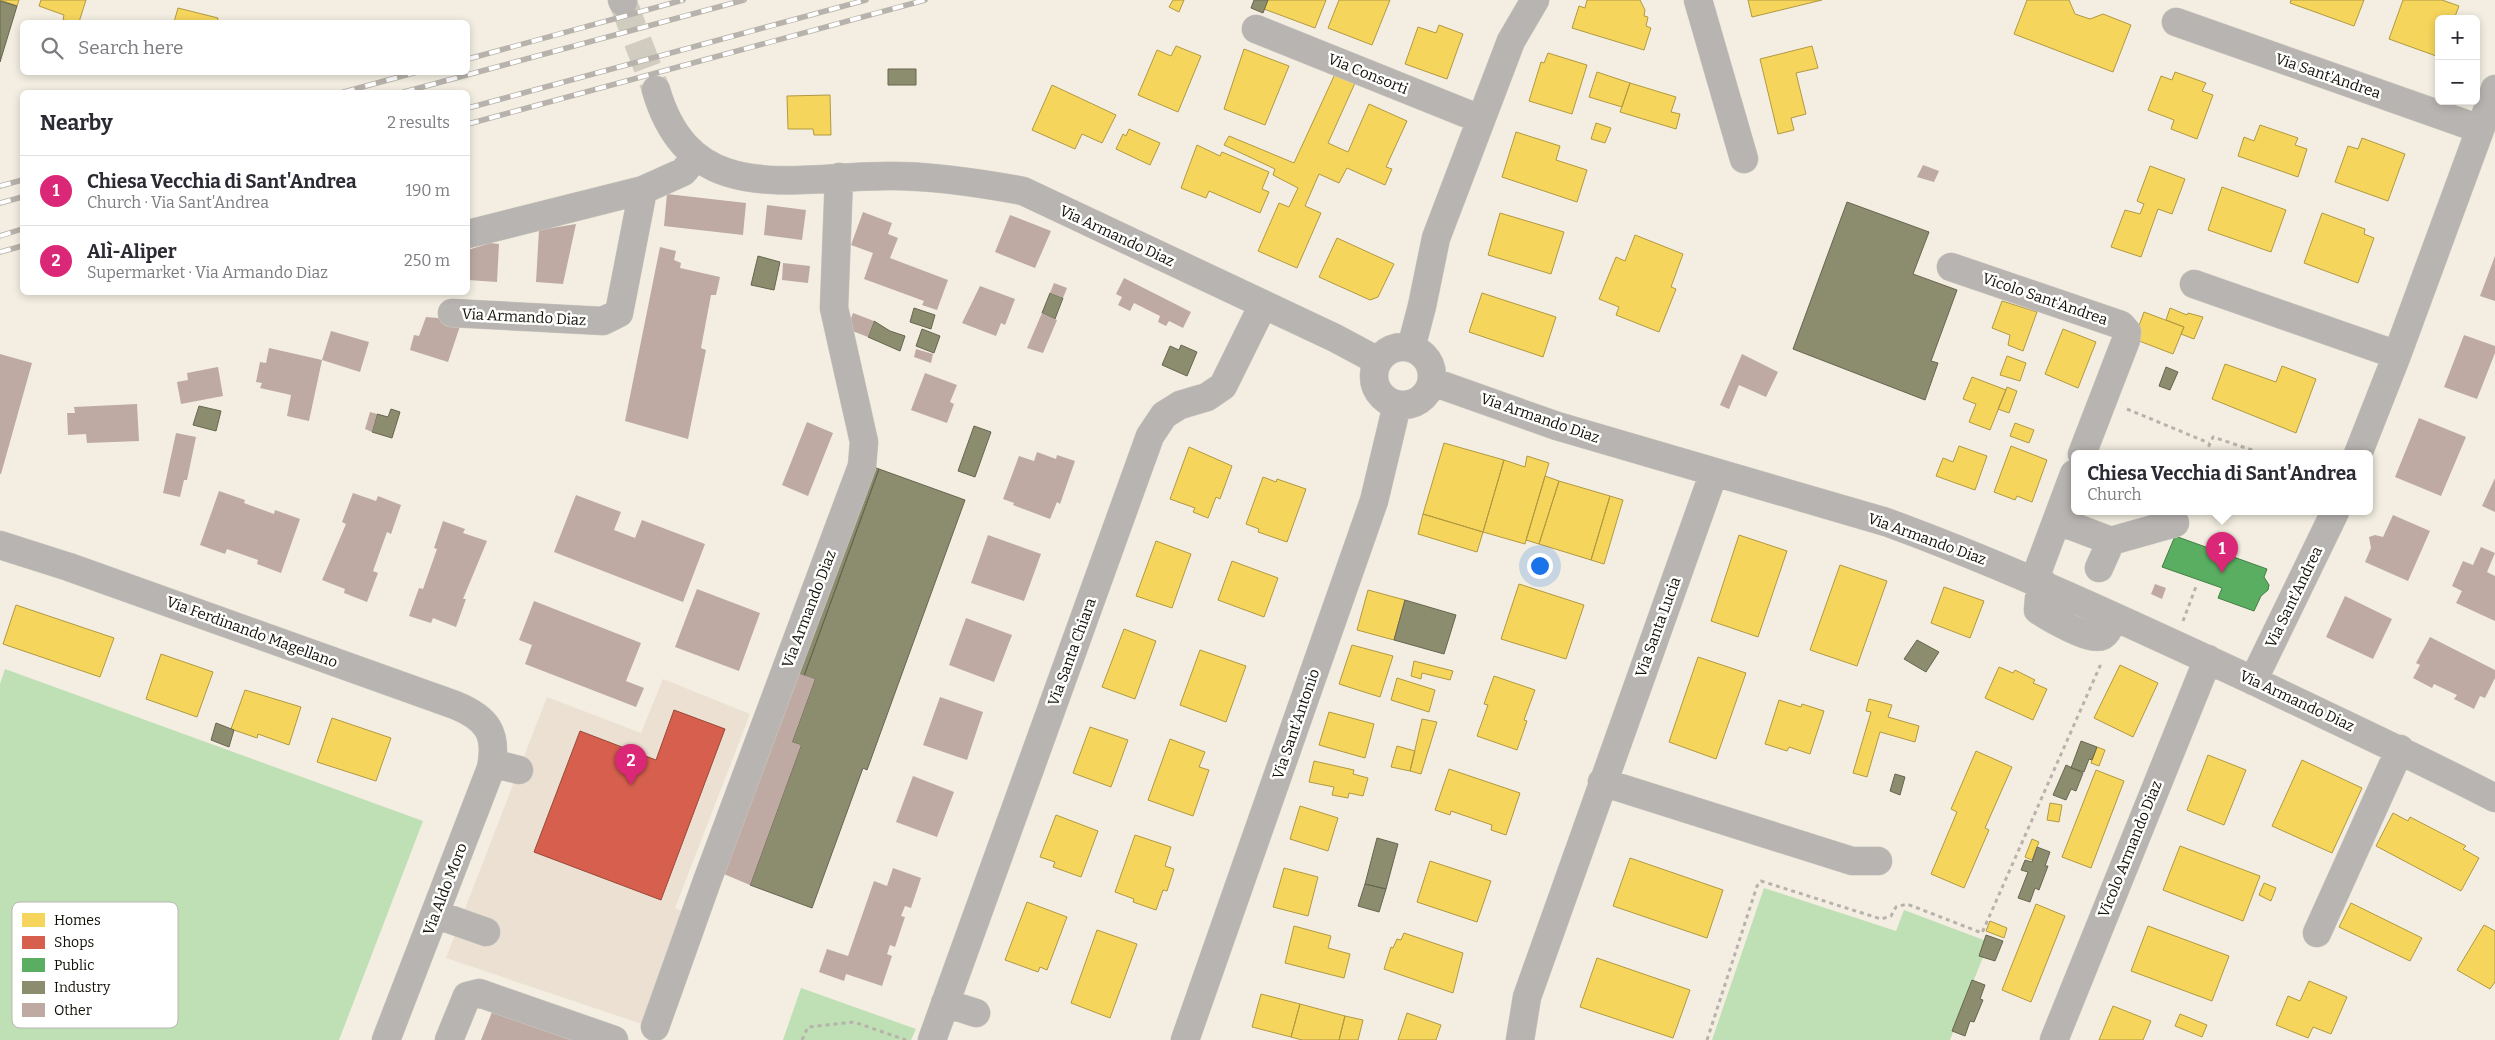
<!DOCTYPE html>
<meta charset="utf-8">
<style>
body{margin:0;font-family:Bitter,serif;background:#f7f7f7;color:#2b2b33}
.controls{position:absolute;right:15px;top:15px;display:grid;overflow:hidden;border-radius:8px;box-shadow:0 2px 8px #0003}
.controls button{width:45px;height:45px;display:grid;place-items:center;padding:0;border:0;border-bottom:1px solid #e1e1e2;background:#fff;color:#2b2b33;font:25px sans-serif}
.you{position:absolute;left:1539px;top:565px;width:18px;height:18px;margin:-12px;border:4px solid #fff;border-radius:50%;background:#1a73e8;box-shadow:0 0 0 8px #1a73e833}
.badge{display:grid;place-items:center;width:32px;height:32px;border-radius:50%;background:#db2777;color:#fff;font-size:16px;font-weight:700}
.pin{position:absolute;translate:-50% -41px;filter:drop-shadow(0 1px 2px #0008)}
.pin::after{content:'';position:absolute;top:26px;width:18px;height:15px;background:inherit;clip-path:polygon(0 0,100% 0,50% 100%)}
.popup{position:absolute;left:2071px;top:450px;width:302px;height:65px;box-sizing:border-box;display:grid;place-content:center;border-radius:8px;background:#fff;filter:drop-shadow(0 1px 4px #0005);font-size:16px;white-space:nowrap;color:#7c7c81}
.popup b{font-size:19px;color:#2b2b33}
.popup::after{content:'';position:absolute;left:50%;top:100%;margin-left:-10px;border:10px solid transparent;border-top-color:#fff}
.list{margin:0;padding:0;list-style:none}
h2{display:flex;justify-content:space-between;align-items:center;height:65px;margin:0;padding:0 20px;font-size:21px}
h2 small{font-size:16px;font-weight:400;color:#7c7c81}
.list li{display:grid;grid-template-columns:32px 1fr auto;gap:15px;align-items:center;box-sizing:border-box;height:70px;padding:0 20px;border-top:1px solid #e1e1e2}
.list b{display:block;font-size:19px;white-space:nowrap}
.list p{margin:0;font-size:16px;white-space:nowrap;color:#7c7c81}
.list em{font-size:16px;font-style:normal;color:#7c7c81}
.icon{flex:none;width:28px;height:28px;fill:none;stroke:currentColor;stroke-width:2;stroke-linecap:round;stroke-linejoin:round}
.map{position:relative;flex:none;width:2495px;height:1040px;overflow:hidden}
.search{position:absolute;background:#fff;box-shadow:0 2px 8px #0003;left:20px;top:20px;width:450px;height:55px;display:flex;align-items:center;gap:12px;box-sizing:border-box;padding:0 18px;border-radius:8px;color:#7c7c81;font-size:19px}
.panel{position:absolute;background:#fff;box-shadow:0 2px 8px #0003;left:20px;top:90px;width:450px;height:205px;border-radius:8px}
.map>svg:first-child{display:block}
</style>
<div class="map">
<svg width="2495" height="1040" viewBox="0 0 2495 1040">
<rect width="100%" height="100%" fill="#f3eee1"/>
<path fill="#ebe0d1" d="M663 679 750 714 675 908 684 912 642 1024 446 958 547 697 641 733Z"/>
<path fill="#bfdfb4" d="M5 669 423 821 339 1040H0V684Z
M1764 888 1896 931 1904 910 1989 942 1950 1040H1712Z
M801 988 916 1029 911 1040H783Z"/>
<path fill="#f6d55c" stroke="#b19942" d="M0 0H19L17 6Z
M41 0H86L79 22 63 20 64 15 39 6Z
M1173 0H1184L1179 12 1169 7Z
M1268 0H1326L1315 28 1264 9Z
M1339 0H1390L1372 45 1328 28Z
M1587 0H1640L1645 10 1644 16 1648 17 1646 26 1651 28 1644 50 1572 28 1579 6 1585 8Z
M1748 0H1822L1752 17Z
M2027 0H2069L2075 14 2090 19 2103 14 2131 25 2113 72 2014 34Z
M2291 0H2364L2354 26 2290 3Z
M2403 0H2442L2459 6 2454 19H2439V57L2389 39Z
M178 8 218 18 217 22H174Z
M1439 25 1463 34 1447 79 1405 64 1418 27 1436 33Z
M1176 46 1201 56 1178 112 1138 95 1157 50 1171 56Z
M1812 46 1818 68 1796 73 1806 114 1791 118 1794 130 1778 134 1760 59Z
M1244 49 1289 66 1265 125 1224 109Z
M1548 53 1587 65 1572 114 1529 101 1541 62 1544 63Z
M1597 72 1630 83 1622 107 1589 97Z
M2175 72 2206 83 2202 91 2213 95 2197 139 2171 129 2174 120 2148 110 2161 76 2172 80Z
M1335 74 1355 83 1328 143 1348 152 1369 104 1407 121 1386 167 1392 169 1385 185 1347 168 1339 183 1319 174 1305 206 1321 213 1297 268 1258 251 1279 203 1289 207 1298 188 1273 175 1275 169 1224 145 1229 136 1294 163Z
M1630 83 1676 97 1671 112 1680 114 1676 129 1620 112Z
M1052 85 1116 115 1102 143 1082 134 1075 149 1032 130Z
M830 95 831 135H814L813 129H788L787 96Z
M1596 123 1611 128 1605 143 1591 139Z
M2260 125 2298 138 2295 145 2307 149 2298 177 2238 156 2244 137 2254 141Z
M1129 129 1160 143 1150 165 1116 149 1123 134 1126 136Z
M1516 132 1560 146 1556 160 1587 170 1577 202 1502 177Z
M2362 138 2405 154 2388 201 2335 182 2348 146 2358 149Z
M1197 145 1220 156 1222 152 1269 172 1262 189 1269 192 1260 213 1209 191 1206 198 1181 188Z
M2150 166 2185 179 2172 214 2158 209 2141 257 2111 247 2125 210 2140 214 2144 204 2137 201Z
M2222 187 2286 210 2271 252 2208 230Z
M1500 213 1564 232 1551 274 1488 255Z
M2322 213 2365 229 2364 234 2374 238 2358 283 2304 263Z
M1635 235 1683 254 1671 287 1676 289 1659 332 1616 315 1619 307 1599 299 1616 257 1625 261Z
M1337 238 1394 264 1378 297 1370 300 1319 277Z
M1482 293 1556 317 1543 357 1469 332Z
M2002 301 2037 312 2023 351 2008 345 2010 335 1992 328Z
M2170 308 2187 315 2188 313 2203 317 2194 339 2181 334 2184 327 2166 320Z
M2144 312 2184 327 2173 354 2134 339Z
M2063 329 2096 342 2078 388 2045 374Z
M2007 356 2026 363 2020 381 2000 375Z
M2225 364 2276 382 2282 366 2316 379 2296 433 2212 399Z
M1972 377 2006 390 1990 430 1969 422 1976 404 1963 399Z
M2007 387 2017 391 2009 413 1998 409Z
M2015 423 2034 430 2029 443 2010 436Z
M1444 443 1504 460 1483 532 1423 514Z
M1959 446 1987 456 1975 490 1936 476 1943 458 1953 462Z
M2011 446 2047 460 2032 502 2017 496 2015 500 1994 492Z
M1189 447 1232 466 1220 499 1216 497 1208 518 1193 512 1195 508 1170 499Z
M1527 456 1549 463 1525 544 1483 532 1504 460 1525 467Z
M1545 476 1559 481 1539 544 1526 540Z
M1263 477 1276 482 1277 479 1306 489 1287 542 1258 532 1259 529 1246 524Z
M1559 481 1610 496 1591 560 1539 544Z
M1610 496 1623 500 1604 564 1591 560Z
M1423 514 1483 532 1477 552 1418 534Z
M1739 535 1787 551 1758 637 1711 621Z
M1156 541 1191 554 1172 608 1136 596Z
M1232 561 1278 578 1264 617 1218 600Z
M1840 565 1887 581 1857 666 1810 650Z
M1519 584 1584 605 1566 659 1501 639Z
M1944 587 1984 601 1970 638 1931 623Z
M1368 590 1405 600 1394 640 1357 630Z
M16 605 114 638 100 677 3 644Z
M1124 629 1156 641 1135 699 1102 687Z
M1352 645 1393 656 1380 697 1339 684Z
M1200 650 1246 666 1226 722 1180 705Z
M161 654 213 672 197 717 146 699Z
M1698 657 1746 673 1716 759 1669 742Z
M1414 661 1453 671 1450 680 1422 673 1421 679 1411 676Z
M2120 665 2158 683 2133 737 2094 718Z
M1999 667 2013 673 2015 670 2035 680 2033 683 2047 689 2033 720 1985 698Z
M1494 676 1535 690 1524 720 1527 721 1517 750 1477 736 1488 705 1484 704Z
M1397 678 1435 690 1429 712 1391 700Z
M245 690 301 707 289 745 258 734 257 738 231 729Z
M1869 699 1892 705 1888 717 1919 726 1915 742 1880 732 1867 777 1853 773 1871 712 1866 711Z
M1779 700 1801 707 1802 704 1824 711 1810 754 1789 747 1787 751 1765 744Z
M1329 712 1374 724 1365 758 1319 745Z
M332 718 391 738 376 781 317 762Z
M1422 719 1437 722 1421 774 1410 771Z
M1090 727 1128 740 1111 787 1073 773Z
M1170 739 1205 752 1199 767 1209 770 1193 816 1148 800Z
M1397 746 1415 751 1410 771 1391 767Z
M2097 747 2105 750 2099 766 2091 763Z
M1976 751 2012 767 1985 828 1989 830 1964 888 1931 874 1957 812 1951 809Z
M2208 755 2246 770 2224 825 2187 810Z
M2302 760 2362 788 2332 853 2272 826Z
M1314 761 1354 770 1353 774 1368 778 1363 796 1349 793 1348 798 1332 795 1334 787 1309 782Z
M1449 769 1520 793 1506 835 1491 830 1492 825 1451 811 1450 815 1435 810Z
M2096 770 2124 781 2091 868 2062 857Z
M2050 803 2062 805 2059 822 2047 820Z
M1300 806 1338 818 1328 851 1290 839Z
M2393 813 2408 821 2410 817 2466 846 2463 849 2479 858 2461 891 2376 846Z
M1056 815 1098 831 1081 877 1053 867 1055 862 1040 857Z
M1135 835 1171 847 1165 866 1174 869 1167 891 1163 890 1156 910 1133 902 1134 899 1115 892Z
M2032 839 2039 842 2032 860 2025 857Z
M2180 846 2260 876 2243 921 2163 890Z
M1630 858 1723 890 1707 938 1613 906Z
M1430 861 1491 881 1477 922 1417 902Z
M1284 868 1318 877 1308 916 1273 907Z
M2264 883 2276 888 2271 901 2259 895Z
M1027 902 1067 917 1047 970 1040 967 1038 972 1005 960Z
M2351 903 2422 938 2410 961 2339 927Z
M2036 904 2065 916 2031 1002 2002 990Z
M1990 921 2007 928 2004 938 1986 931Z
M2484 925 2495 931V982L2490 989 2457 970Z
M1294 926 1331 936 1328 948 1350 954 1344 978 1285 963Z
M2148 926 2229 956 2212 1001 2131 971Z
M1097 930 1137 944 1110 1018 1071 1003Z
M1404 933 1463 953 1453 993 1384 969 1391 947 1393 948 1397 939 1401 940Z
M1597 958 1690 990 1673 1038 1580 1007Z
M2309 981 2347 997 2331 1034 2313 1027 2308 1038 2276 1025 2288 996 2300 1001Z
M1261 994 1300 1004 1291 1037 1252 1027Z
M1300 1004 1345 1016 1339 1040H1302L1291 1037Z
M2113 1006 2151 1021 2143 1040H2099Z
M1407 1013 1441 1025 1436 1040H1398Z
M2180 1014 2207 1025 2202 1037 2175 1026Z
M1345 1016 1363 1020 1358 1040H1339Z"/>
<path fill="#d6604d" stroke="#9b4738" d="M674 710 725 729 661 900 534 852 580 731 656 760Z"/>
<path fill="#5aae61" stroke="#447e46" d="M2175 536 2267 569 2264 577 2269 585 2268 590 2261 596 2254 611 2218 598 2222 588 2162 567Z"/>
<path fill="#8c8c6e" stroke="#67664f" d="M1254 0H1268L1263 13 1251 8Z
M0 1 17 6 0 62Z
M888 69H916V85H888Z
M1847 202 1929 232 1913 274 1957 290 1931 361 1938 363 1925 400 1793 349Z
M758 256 780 262 774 290 751 285Z
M1050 293 1063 298 1055 319 1042 313Z
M914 308 935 315 931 329 910 322Z
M874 321 890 331 905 336 900 351 868 337Z
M922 329 940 336 934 353 916 346Z
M1181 345 1197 352 1187 376 1162 365 1170 346 1179 350Z
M2166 367 2178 372 2170 390 2159 386Z
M199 406 221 411 216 431 193 425Z
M391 409 400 412 392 438 372 432 377 414 388 417Z
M974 426 991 432 975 477 958 471Z
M869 465 879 469 804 676 794 672Z
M879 469 965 500 867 770 863 768 812 908 750 885 801 745 792 742 815 679 804 676Z
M1405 600 1456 615 1444 654 1394 640Z
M1917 640 1939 652 1926 672 1904 659Z
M216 723 234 730 229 747 211 740Z
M2081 741 2097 747 2092 760 2089 759 2084 772 2071 768Z
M2066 765 2083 773 2076 791 2071 789 2066 800 2053 795Z
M1895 774 1905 777 1900 795 1890 791Z
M1377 838 1398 844 1386 889 1365 884Z
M2037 847 2050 852 2045 866H2048L2039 890 2035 888 2030 902 2018 898 2028 872 2021 870 2025 860 2032 862Z
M1365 884 1386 889 1379 912 1358 906Z
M1986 935 2003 941 1995 961 1979 956Z
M1972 980 1985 985 1980 999 1983 1000 1974 1022 1970 1021 1965 1036 1952 1031Z"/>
<path fill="#beaaa2" d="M1923 165 1939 171 1934 182 1917 177Z
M667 194 746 203 743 235 664 226Z
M767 205 806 210 802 240 764 235Z
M863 212 892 223 888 234 898 238 890 258 948 280 937 310 922 305 924 301 864 279 873 253 851 245Z
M1010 215 1051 231 1035 268 995 252Z
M576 224 563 284 536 282 539 230Z
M490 243 499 244 497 282 468 280V250Z
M660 247 676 251 674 260 681 263 680 268 720 277 716 295H711L701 348 706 350 688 439 625 421Z
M2495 256V301L2480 296Z
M783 263 810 266 808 283 782 280Z
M1124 278 1191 312 1183 328 1169 321 1166 326 1158 322 1160 316 1134 303 1130 311 1118 305 1122 297 1116 294Z
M1054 283 1067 288 1063 298 1050 293Z
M980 286 1015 299 1005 325 1001 323 996 336 962 323Z
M853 313 874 321 868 337 847 329Z
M1042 313 1057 320 1043 353 1027 348Z
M426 317 462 320 448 362 410 350 414 335 419 336Z
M331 331 369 342 360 372 322 360Z
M2464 335 2495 346V353L2477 399 2444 387Z
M269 348 322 360 309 421 287 416 291 395 260 388 262 383 256 382 260 362 266 363Z
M916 349 933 354 931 363 914 357Z
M0 354 32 363 1 474H0Z
M1742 354 1778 372 1766 397 1739 385 1729 409 1720 405Z
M218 367 223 396 181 404 177 382 188 380 187 373Z
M925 373 957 385 950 402 954 404 947 423 911 410Z
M137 404 139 441 87 443 86 434 68 435 67 413H75L74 407Z
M370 412 377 414 372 432 365 429Z
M2419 418 2466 437 2441 496 2395 477Z
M807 422 833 433 808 496 782 485Z
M176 433 196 437 187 480H184L180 497 163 493Z
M1037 452 1056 459 1057 455 1075 461 1060 504 1057 502 1050 519 1013 505 1014 503 1003 499 1019 456 1034 461Z
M2495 478V512L2482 506Z
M219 491 245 500 244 503 274 514 275 510 300 519 281 573 257 564 258 560 227 549 225 554 200 545Z
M353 493 376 501 378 496 401 505 391 534 387 532 373 571 378 573 367 602 344 593 345 589 322 580 346 524 342 522Z
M576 495 621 512 614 530 635 538 642 520 705 544 683 602 554 552Z
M2393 515 2430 531 2408 581 2365 562 2371 548 2369 537 2375 535 2383 537Z
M443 521 465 529 463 533 487 541 463 599H466L456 627 433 618 431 623 409 616 419 588 423 589 437 549 434 548Z
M988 535 1041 554 1024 601 971 583Z
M2481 547 2495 553 2487 572 2495 576V621L2456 603 2462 591 2452 586 2463 561 2473 565Z
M2155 584 2166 588 2162 599 2151 594Z
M697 589 760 613 739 671 675 647Z
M2345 596 2392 619 2373 659 2326 637Z
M534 601 641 643 626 681 644 688 636 707 525 664 532 645 519 640Z
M966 618 1012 635 994 682 949 665Z
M2430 637 2495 670V678L2485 698 2480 696 2474 709 2454 699 2457 695 2434 684 2432 688 2413 678 2420 665 2416 663Z
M794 672 815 679 792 742 801 745 750 885 719 872Z
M940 697 983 712 967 760 923 745Z
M913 776 954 792 937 837 896 822Z
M893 868 921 878 911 908 905 906 901 916 905 917 895 947 890 945 887 954 892 956 882 986 846 974 844 981 819 972 827 949 848 956 874 881 887 886Z
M496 1002 588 1040H481Z"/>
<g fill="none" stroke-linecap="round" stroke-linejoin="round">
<path stroke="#d1ccc0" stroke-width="28" stroke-dasharray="28 14" stroke-linecap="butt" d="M623 2 656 90"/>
<g stroke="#cdc9c0" stroke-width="29">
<path id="minor" d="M622 0 623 2
M1698 0 1744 159
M2176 22 2480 129
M1256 29 1480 119
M656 90C691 211 796 175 892 176 936 176 980 183 1023 191L1335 338 1378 361
M468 234 643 190 683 172 696 157
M1951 267 2121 325 2127 332 2126 340 2082 454
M2194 284 2397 355
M452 313 603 321 619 313 643 190
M1374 376a29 29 0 1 1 58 0a29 29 0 1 1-58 0Z
M1411 348 1422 306 1436 238 1511 41 1535 0
M1433 382 1557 426 1886 522C2012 568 2133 625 2254 681 2335 720 2416 757 2495 798
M2358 454 2397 355 2495 89
M2069 525 2111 541
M0 545 69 567 455 705C487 718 498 733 491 768L386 1040
M2099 568 2111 541 2175 523
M2034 581 2074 474
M2045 585 2039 598 2038 610C2048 617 2091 642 2102 636 2109 632 2111 622 2113 616
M2253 681 2335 512
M492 763 519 770
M1602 782 1852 861H1878
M435 914 486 932
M2317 933 2400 749
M945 1003 976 1013
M655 1027 707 881 862 466 864 442 834 308 839 177
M449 1040 467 996 479 993 614 1040
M932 1040 1150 436 1164 415 1180 405 1207 397 1223 386 1263 305
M1185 1040 1374 501 1397 405
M1520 1040 1527 997 1714 472
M2054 1040 2208 659"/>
</g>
<path stroke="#b7b2ac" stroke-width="3" stroke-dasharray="4 4" stroke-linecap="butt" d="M2127 409 2209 443
M2205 454 2213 437 2264 454
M2183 621 2197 584
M802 1040 808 1027 854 1022 906 1040
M1707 1040 1757 886 1761 881 1881 919 1891 916 1896 907 1907 904 1982 933 2100 666V662"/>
<use href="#minor" stroke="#b8b4b1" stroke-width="28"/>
<g stroke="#b7b2ab" stroke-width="5.5">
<path id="rail" d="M468 59 683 0
M344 92 417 72
M404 92 744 0
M468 108 866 0
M468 124 925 0
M0 186 22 180
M0 203 22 197
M0 236 22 229
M0 252 22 246"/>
</g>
<use href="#rail" stroke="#fff" stroke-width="4" stroke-dasharray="11" stroke-linecap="butt"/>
</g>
<g text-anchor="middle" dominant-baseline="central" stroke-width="5" stroke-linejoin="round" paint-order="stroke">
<g font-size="15" fill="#110e06" stroke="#fff">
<text transform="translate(1368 74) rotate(22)">Via Consorti</text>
<text transform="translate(2328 76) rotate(19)">Via Sant'Andrea</text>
<text transform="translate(1117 236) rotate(25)">Via Armando Diaz</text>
<text transform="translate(2045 299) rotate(19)">Vicolo Sant'Andrea</text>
<text transform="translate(524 317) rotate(3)">Via Armando Diaz</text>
<text transform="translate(1540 418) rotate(19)">Via Armando Diaz</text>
<text transform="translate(1927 539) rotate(20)">Via Armando Diaz</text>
<text transform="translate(2294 597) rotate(-64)">Via Sant'Andrea</text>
<text transform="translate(809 609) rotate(-69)">Via Armando Diaz</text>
<text transform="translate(1658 627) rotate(-70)">Via Santa Lucia</text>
<text transform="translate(252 632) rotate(20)">Via Ferdinando Magellano</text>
<text transform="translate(1072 652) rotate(-70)">Via Santa Chiara</text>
<text transform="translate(2297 701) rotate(25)">Via Armando Diaz</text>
<text transform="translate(1296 724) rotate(-71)">Via Sant'Antonio</text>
<text transform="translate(2130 849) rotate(-68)">Vicolo Armando Diaz</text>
<text transform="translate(445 889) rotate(-69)">Via Aldo Moro</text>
</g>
</g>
<rect x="12" y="902" width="166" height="126" rx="8" fill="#fff" stroke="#b8b7b4" stroke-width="1"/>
<rect x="22" y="913" width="23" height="14" fill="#f6d55c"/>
<rect x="22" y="936" width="23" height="13" fill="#d6604d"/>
<rect x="22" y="958" width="23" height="14" fill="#5aae61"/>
<rect x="22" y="981" width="23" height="13" fill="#8c8c6e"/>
<rect x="22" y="1003" width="23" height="14" fill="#beaaa2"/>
<g font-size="14" fill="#110e06">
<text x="54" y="925">Homes</text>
<text x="54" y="947">Shops</text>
<text x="54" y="970">Public</text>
<text x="54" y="992">Industry</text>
<text x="54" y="1015">Other</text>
</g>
</svg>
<div class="controls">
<button>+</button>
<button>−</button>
</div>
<div class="you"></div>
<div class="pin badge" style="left:2222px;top:573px">1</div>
<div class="popup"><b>Chiesa Vecchia di Sant'Andrea</b>Church</div>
<div class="pin badge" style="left:631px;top:785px">2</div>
<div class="search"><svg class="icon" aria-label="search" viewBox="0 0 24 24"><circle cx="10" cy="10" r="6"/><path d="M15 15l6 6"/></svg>Search here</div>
<section class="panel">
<h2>Nearby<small>2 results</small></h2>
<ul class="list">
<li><span class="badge">1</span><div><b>Chiesa Vecchia di Sant'Andrea</b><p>Church · Via Sant'Andrea</p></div><em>190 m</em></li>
<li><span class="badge">2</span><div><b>Alì-Aliper</b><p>Supermarket · Via Armando Diaz</p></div><em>250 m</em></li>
</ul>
</section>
</div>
